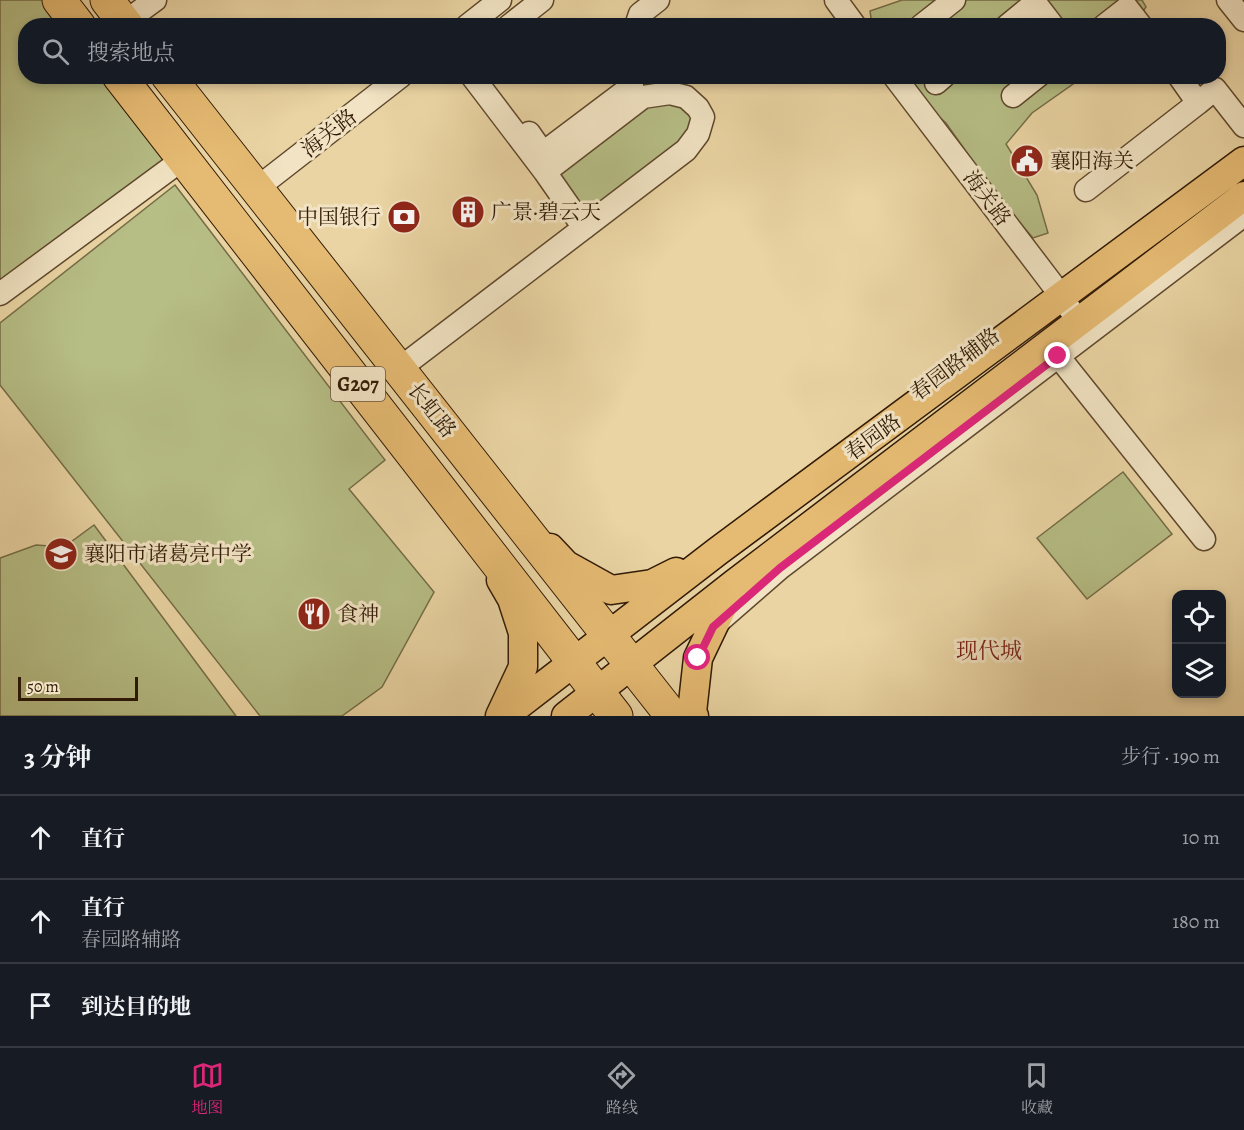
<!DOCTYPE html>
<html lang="zh">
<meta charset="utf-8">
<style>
body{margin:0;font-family:Alegreya,"Noto Serif SC",serif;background:#20242c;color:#f1f3f6}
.controls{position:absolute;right:18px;bottom:18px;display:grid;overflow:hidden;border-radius:12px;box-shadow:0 3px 9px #0003}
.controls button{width:54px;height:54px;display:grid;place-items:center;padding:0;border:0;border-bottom:2px solid #363941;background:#171b24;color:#f1f3f6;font:30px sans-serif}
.scale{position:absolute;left:18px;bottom:15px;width:120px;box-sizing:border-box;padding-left:6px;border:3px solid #311a06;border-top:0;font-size:16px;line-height:21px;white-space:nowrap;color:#311a06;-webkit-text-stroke:4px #f1e3c3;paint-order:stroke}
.stop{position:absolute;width:18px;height:18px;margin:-14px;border:4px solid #db2777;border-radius:50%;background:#fff}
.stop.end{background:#db2777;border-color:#fff;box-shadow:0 2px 6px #0008}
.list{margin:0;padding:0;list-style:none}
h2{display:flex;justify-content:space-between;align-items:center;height:78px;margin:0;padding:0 24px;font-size:26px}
h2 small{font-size:20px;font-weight:400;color:#9ea1a6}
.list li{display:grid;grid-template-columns:39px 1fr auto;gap:18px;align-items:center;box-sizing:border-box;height:84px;padding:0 24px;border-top:2px solid #363941}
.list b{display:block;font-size:22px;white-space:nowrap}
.list p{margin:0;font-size:20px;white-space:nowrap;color:#9ea1a6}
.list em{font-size:20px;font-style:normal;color:#9ea1a6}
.icon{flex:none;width:33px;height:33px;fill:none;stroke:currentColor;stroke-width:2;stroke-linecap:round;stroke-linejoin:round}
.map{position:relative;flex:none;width:1244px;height:716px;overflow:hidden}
.search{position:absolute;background:#171b24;box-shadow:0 3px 9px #0003;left:18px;right:18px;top:18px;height:66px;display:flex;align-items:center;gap:15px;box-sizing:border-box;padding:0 21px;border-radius:24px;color:#9ea1a6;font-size:22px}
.sheet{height:330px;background:#171b24}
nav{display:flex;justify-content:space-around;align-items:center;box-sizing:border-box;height:84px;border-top:2px solid #363941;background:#171b24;font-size:16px;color:#9ea1a6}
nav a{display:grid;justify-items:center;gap:3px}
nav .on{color:#db2777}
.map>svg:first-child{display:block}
</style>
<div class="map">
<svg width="1244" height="716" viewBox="0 0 1244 716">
<rect width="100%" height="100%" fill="#ead4a3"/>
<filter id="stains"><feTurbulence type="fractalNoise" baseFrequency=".00333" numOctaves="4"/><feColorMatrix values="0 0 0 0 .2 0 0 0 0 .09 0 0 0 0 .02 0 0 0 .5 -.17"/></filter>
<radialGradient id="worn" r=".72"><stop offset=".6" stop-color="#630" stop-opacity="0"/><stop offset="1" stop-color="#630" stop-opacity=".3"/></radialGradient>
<path fill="#b6bd85" stroke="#746c46" stroke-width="1.5" d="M0 0H59L79 25 26 26V76L119 77 183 159 0 294Z
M902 0H1142L1146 7 1133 26 872 25 870 11Z
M904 77H1083L1032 113 1006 144 1037 195 1048 233 1033 238 1003 204 946 123 914 94Z
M643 97H686L698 134 584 228 545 172Z
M175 185 385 460 349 489 434 592 382 687 342 716H260L0 385V323Z
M1123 472 1172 534 1087 599 1037 538Z
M94 525 236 716H0V558L36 545 64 547Z"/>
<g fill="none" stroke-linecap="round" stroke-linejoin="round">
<g stroke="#5f482d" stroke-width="25">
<path id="minor" d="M836 0 855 26
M1033 0 1053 26
M1228 0 1244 20
M125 22 155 0
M467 26 500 0
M509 26 542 0
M636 26 640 14 658 0
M921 26 954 0
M1007 26 1035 3
M1104 26 1127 8 1141 26
M894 76 1056 289 1079 322
M1179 76 1198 103 1215 89 1244 126
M936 83 944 76
M1013 96 1038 76
M529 133 543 153 632 86 631 76
M545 172 584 228
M256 189 401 76
M1086 190 1198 103
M0 294 183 159
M1058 356 1204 539
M399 369 686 150 698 134 703 117 698 108 686 97 670 93 643 97 545 172 472 76
M718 622 780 568 1244 215"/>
</g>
<g stroke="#311a06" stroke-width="31">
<path id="major" d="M550 548 566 565 611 590 652 584 676 572
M500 716 523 667V633L512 599 501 580
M504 716 718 551 1244 161
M566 716 734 584 1244 196
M694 716 692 712 698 658 730 591"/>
</g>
<g stroke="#311a06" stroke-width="35">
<path id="highway" d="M59 0 79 26
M107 0 127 26
M119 76 616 716
M168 76 672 716"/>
</g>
<use href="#minor" stroke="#f1e3c3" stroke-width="22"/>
<use href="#major" stroke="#e5ba72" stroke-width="28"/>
<use href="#highway" stroke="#e5ba72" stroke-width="33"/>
</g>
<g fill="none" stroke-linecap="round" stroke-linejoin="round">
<path stroke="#db2777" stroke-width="8" d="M698 658 713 627 780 568 1058 356"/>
</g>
<defs>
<g id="civic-disc" transform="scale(1.725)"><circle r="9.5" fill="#8f2418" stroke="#f1e3c3"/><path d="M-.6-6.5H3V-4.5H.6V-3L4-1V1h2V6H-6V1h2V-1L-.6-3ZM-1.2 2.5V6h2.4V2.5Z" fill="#fff"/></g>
<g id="building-disc" transform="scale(1.725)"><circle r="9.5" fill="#8f2418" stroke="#f1e3c3"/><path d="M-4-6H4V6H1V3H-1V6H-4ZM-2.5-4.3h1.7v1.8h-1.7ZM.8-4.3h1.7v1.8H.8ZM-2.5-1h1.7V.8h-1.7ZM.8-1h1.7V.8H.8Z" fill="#fff"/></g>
<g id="bank-disc" transform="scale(1.725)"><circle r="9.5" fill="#8f2418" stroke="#f1e3c3"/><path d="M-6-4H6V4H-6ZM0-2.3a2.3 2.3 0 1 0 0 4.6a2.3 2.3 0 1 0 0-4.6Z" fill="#fff"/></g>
<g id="school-disc" transform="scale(1.725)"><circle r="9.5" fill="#8f2418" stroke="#f1e3c3"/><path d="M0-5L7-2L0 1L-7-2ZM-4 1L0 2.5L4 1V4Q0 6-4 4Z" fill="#fff"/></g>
<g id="restaurant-disc" transform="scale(1.725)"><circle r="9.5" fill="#8f2418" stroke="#f1e3c3"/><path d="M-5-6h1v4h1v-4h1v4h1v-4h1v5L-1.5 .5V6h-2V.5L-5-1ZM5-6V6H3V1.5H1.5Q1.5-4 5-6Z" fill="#fff"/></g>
</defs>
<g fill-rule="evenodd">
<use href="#civic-disc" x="1027" y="161"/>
<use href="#building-disc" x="468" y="212"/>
<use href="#bank-disc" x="404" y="217"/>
<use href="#school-disc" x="61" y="554"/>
<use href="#restaurant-disc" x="314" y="614"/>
</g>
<g text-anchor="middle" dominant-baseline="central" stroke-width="6" stroke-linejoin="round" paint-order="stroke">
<rect fill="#f1e3c3" stroke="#6b563f" stroke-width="1.5" x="331" y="367" width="54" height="34" rx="4.5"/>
<g font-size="20" font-weight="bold" fill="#311a06">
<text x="358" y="384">G207</text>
</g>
<g font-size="21" fill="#311a06" stroke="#f1e3c3">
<text transform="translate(329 133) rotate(-38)">海关路</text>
<text transform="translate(987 198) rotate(53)">海关路</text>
<text transform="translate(955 364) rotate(-37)">春园路辅路</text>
<text transform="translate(432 410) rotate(52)">长虹路</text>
<text transform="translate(873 437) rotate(-36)">春园路</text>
</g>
<g font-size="21" fill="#311a06" stroke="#f1e3c3" text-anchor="start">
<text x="1050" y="161">襄阳海关</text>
<text x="491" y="212">广景·碧云天</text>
<text x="381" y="217" text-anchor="end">中国银行</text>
<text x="84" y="554">襄阳市诸葛亮中学</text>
<text x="337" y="614">食神</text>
</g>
<g font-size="22" fill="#7a1f14" stroke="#f1e3c3">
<text x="989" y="651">现代城</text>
</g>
</g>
<rect width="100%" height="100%" filter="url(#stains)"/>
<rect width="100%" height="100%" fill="url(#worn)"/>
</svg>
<div class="controls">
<button><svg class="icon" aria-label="locate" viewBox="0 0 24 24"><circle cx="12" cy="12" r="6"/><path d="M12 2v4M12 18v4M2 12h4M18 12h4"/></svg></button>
<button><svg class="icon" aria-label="layers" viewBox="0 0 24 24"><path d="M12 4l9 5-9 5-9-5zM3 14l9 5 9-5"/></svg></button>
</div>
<div class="scale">50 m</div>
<div class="stop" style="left:698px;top:658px"></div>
<div class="stop end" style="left:1058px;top:356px"></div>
<div class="search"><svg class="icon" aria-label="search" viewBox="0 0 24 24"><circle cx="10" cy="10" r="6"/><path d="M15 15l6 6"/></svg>搜索地点</div>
</div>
<section class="sheet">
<h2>3 分钟<small>步行 · 190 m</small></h2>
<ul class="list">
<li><svg class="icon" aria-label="ahead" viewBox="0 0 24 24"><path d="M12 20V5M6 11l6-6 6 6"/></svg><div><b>直行</b></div><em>10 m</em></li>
<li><svg class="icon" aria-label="ahead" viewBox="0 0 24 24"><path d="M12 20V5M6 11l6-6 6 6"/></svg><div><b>直行</b><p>春园路辅路</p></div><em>180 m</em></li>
<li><svg class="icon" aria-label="arrive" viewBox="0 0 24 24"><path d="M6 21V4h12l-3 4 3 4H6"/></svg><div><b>到达目的地</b></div></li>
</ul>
</section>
<nav>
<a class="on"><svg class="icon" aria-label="map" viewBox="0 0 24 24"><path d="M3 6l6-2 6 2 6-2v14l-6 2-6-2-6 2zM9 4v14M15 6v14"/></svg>地图</a>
<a><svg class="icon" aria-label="directions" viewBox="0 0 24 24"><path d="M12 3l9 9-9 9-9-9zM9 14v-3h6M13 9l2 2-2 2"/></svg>路线</a>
<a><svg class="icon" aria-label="saved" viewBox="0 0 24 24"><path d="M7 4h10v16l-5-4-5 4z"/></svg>收藏</a>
</nav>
